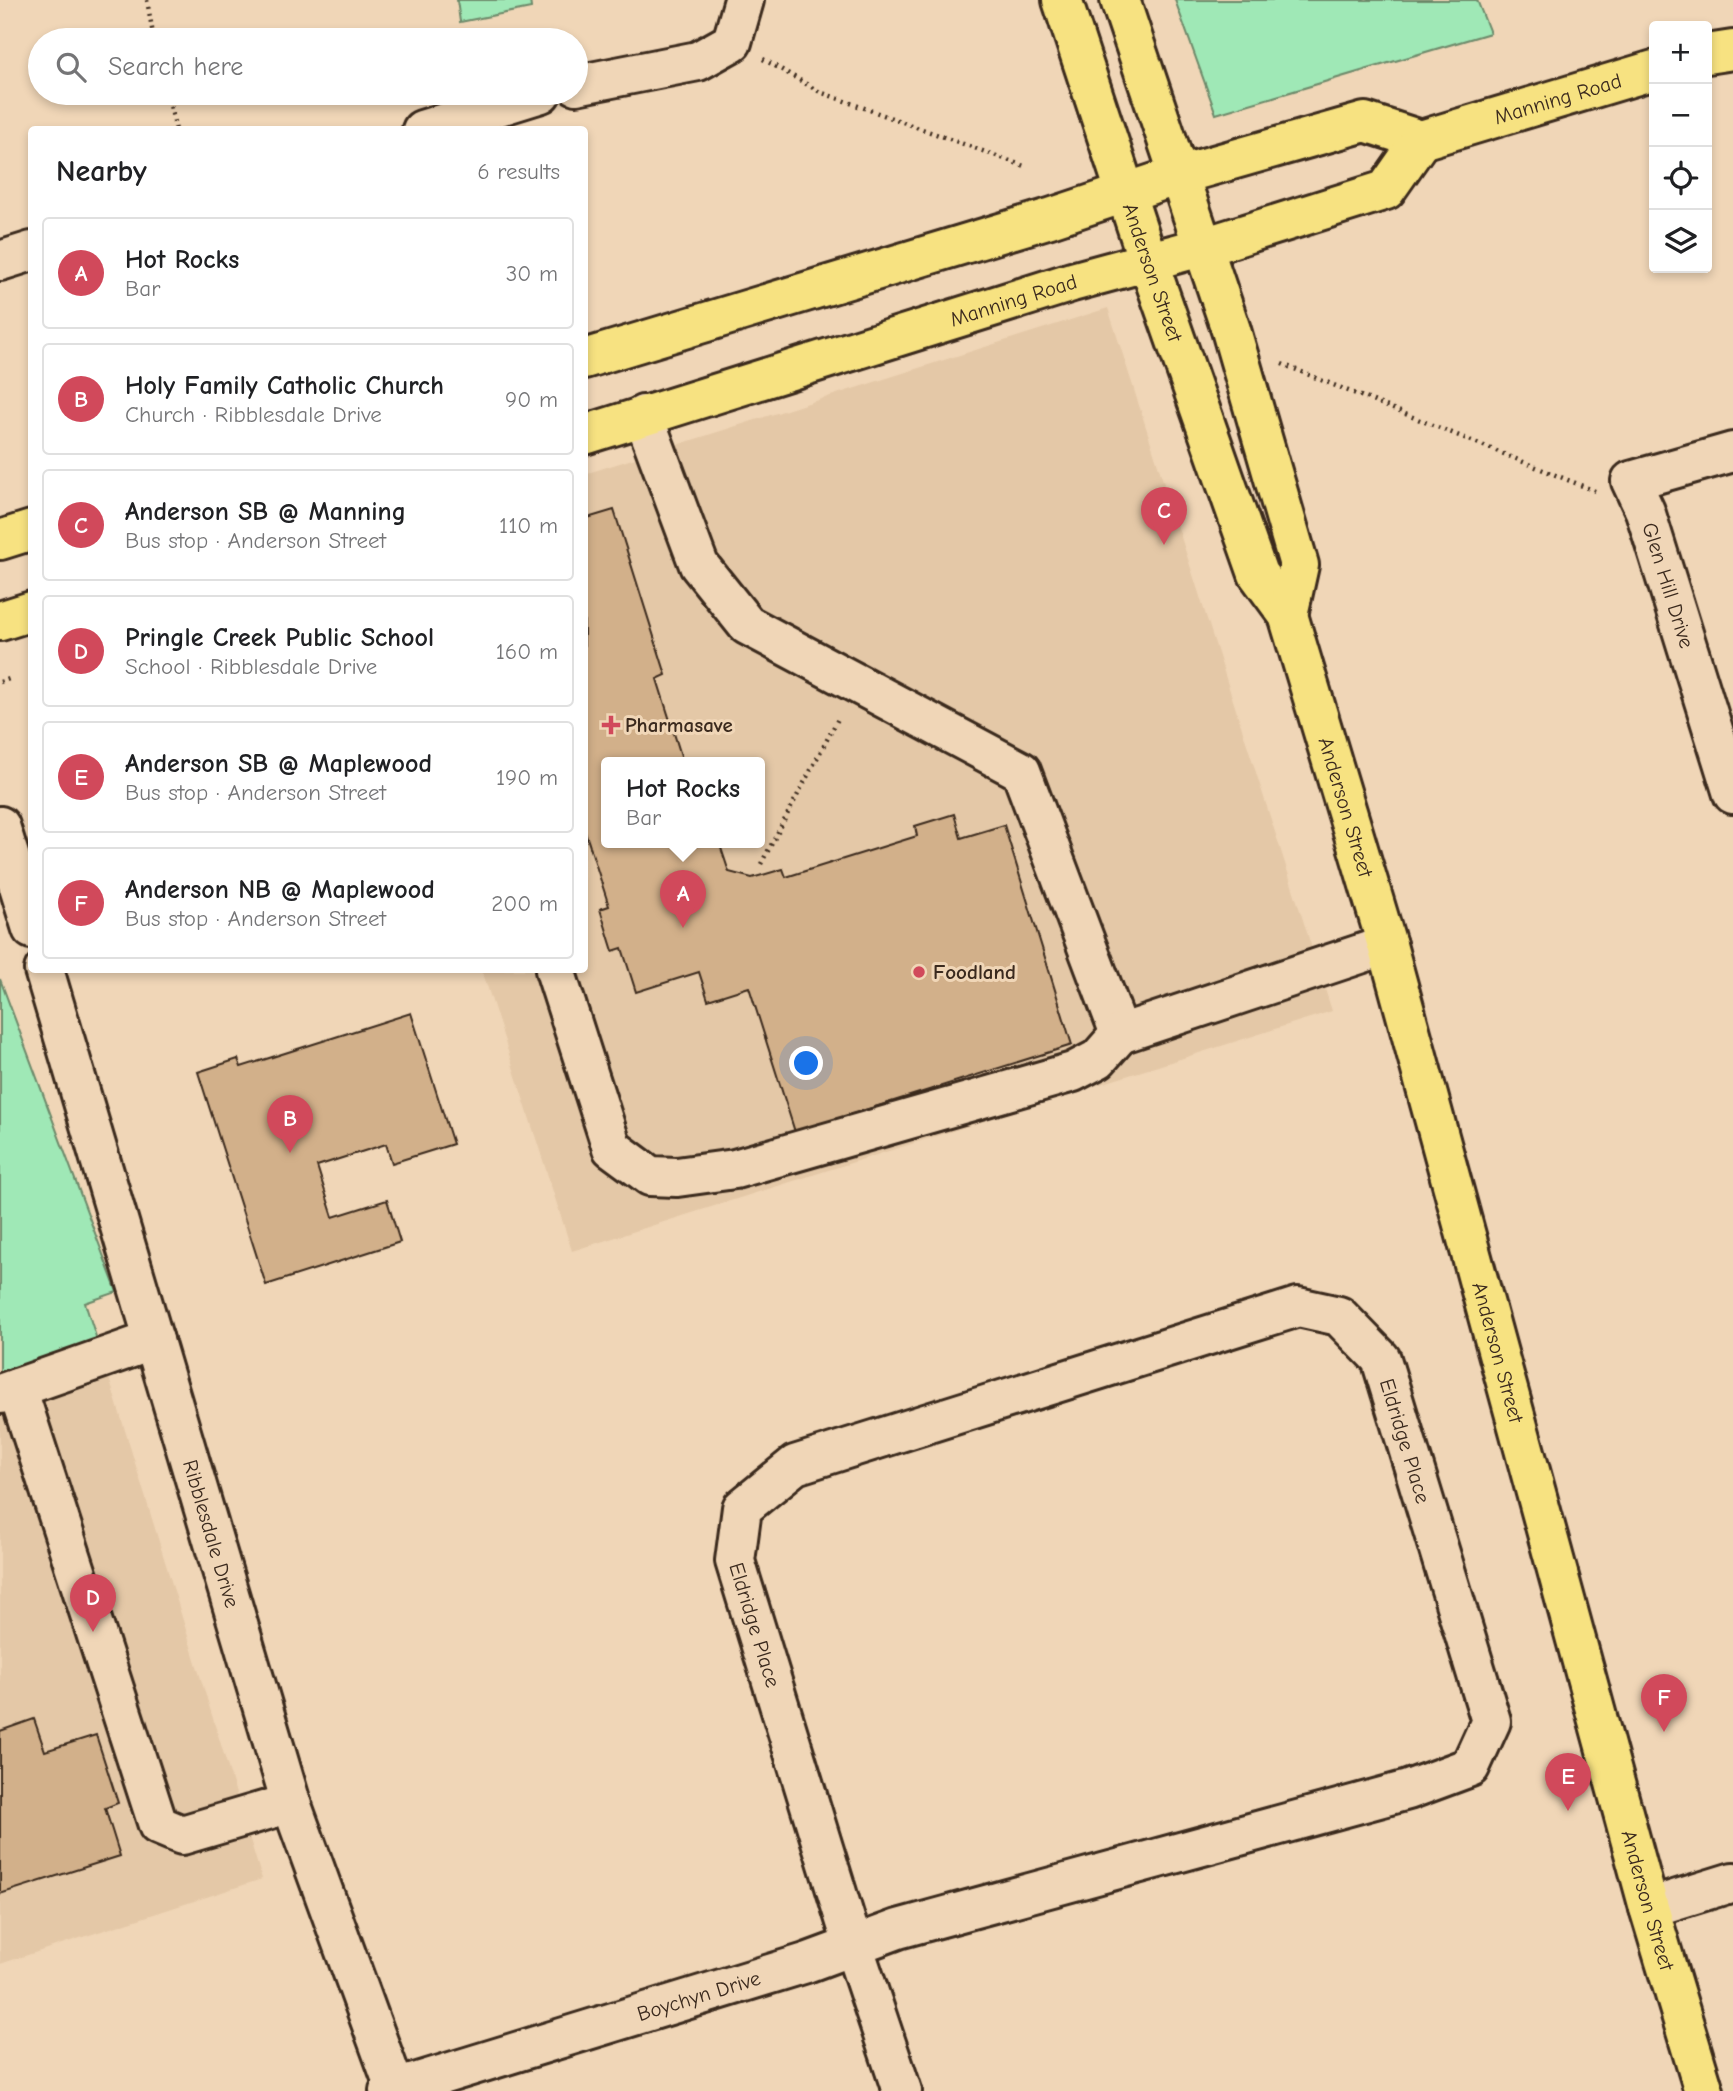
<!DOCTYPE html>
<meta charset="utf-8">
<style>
body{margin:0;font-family:"Comic Neue",sans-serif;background:#f6f6f6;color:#202124}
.controls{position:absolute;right:21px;top:21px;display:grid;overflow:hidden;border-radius:7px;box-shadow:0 4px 10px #0003}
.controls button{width:63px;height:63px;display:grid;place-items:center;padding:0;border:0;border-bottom:2px solid #e0e0e0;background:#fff;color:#202124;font:35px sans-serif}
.you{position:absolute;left:807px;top:1064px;width:24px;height:24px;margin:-18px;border:5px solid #fff;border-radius:50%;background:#1a73e8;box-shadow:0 0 0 10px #1a73e833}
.badge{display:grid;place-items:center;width:46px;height:46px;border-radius:50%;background:#d1495b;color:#fff;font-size:23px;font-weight:700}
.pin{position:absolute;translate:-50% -58px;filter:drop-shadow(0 2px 4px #0008)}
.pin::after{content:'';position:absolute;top:37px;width:24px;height:21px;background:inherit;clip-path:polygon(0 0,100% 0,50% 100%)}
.popup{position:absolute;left:601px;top:757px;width:164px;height:91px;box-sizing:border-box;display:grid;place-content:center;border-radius:7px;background:#fff;filter:drop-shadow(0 2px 5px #0005);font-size:23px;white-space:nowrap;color:#757577}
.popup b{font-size:26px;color:#202124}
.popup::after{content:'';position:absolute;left:50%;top:100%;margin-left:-14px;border:14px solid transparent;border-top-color:#fff}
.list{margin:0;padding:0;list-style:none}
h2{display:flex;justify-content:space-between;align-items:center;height:91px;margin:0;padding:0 28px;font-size:30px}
h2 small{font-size:23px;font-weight:400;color:#757577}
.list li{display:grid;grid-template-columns:46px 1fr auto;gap:21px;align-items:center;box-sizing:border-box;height:112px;margin:0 14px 14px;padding:0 14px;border:2px solid #e0e0e0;border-radius:7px}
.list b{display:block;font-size:26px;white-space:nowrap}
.list p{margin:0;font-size:23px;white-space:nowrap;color:#757577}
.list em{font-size:23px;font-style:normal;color:#757577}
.icon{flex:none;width:38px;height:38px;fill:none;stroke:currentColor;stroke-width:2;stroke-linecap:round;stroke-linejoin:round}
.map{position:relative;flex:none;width:1733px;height:2091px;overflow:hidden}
.search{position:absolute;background:#fff;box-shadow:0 4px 10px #0003;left:28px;top:28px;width:560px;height:77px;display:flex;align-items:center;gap:18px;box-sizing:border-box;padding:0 24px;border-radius:38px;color:#757577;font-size:26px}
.panel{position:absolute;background:#fff;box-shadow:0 4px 10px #0003;left:28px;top:126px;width:560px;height:847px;border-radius:7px}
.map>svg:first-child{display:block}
</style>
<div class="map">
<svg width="1733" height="2091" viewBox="0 0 1733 2091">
<rect width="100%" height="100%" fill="#f0d6b7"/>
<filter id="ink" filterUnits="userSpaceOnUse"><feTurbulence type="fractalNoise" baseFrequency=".0143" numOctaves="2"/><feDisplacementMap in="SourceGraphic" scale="14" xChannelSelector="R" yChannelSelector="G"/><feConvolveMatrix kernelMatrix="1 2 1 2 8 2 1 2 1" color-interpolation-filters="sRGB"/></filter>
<g filter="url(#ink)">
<path fill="#e4c8a7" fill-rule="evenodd" d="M1108 308 1332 1011 572 1251 482 970H584L585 474ZM606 762H760V842H606Z
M102 1355 262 1879 0 1964V1385Z"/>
<path fill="#9fe8b6" stroke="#6d896a" stroke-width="2" d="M457 0H530L531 8 460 22Z
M1175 0H1477L1490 33 1216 114Z
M0 979 117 1292 85 1303 102 1355 0 1385Z"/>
<path fill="#d2b08a" stroke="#3b2a1e" stroke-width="2" d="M614 510 666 675 657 679 683 762H606V842H719L729 872 752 878 783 869 786 877 917 836 915 826 954 814 961 838 1004 825 1072 1045 795 1132 749 987 708 1000 699 972 636 992 622 948 613 951 600 909 609 906 584 828V519Z
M411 1013 453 1144 392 1163 386 1144 317 1166 333 1217 387 1200 400 1242 266 1285 198 1072 238 1059 241 1067Z
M34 1719 45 1751 96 1735 118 1803 105 1808 120 1856 0 1894V1731Z"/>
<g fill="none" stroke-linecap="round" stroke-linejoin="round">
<g stroke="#3b2a1e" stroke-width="44">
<g id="minor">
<path d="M576 85 698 61 732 42 744 0"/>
<path d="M422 130 541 93"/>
<path d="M0 261 32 251"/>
<path d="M643 415 699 565 747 625 1021 771 1120 1034 1387 945"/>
<path id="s1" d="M1733 452 1631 481 1645 511 1733 794"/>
<path d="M0 826 32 929"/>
<path id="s2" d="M44 970 291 1803 396 2091"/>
<path d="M555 970 612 1148 650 1176 677 1177 735 1169 1073 1072 1098 1059 1120 1034"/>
<path d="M17 1388 158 1825 182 1835 291 1803"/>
<path d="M0 1394 154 1340"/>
<path d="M1649 1908 1733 1882"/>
<path id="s3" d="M389 2091 806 1963 898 1929 1408 1790 1470 1767 1491 1721 1381 1359 1339 1316 1298 1307 795 1465 742 1508 735 1561 853 1945 902 2091"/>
</g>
</g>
<g stroke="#3b2a1e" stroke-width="44">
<g id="major">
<path id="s4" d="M1062 0 1148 261 1258 574 1288 615 1387 945 1649 1908 1704 2091"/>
<path d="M1120 0 1231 330 1299 565 1288 615"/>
<path d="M1707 54 1733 50"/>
<path id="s5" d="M584 359 1050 218 1179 175 1365 122 1421 140 1654 70"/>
<path id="s6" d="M584 435 1072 282 1220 242 1386 190 1421 140"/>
<path d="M0 540 32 530"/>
<path d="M0 621 32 611"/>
</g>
</g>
<path stroke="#3b2a1e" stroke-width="4.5" stroke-dasharray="2 5" stroke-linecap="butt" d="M147 0 154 40
M763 59 820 92 1024 166
M167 93 176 130
M1282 364 1595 491
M0 682 12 678
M761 864 839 717"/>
<use href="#minor" stroke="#f0d6b7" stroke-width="38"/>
<use href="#major" stroke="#f7e281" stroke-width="38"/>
</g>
</g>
<g fill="#d1495b" stroke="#f0d6b7" stroke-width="2.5">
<path d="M607.5 714.5h7v7h7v7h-7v7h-7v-7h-7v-7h7z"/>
<circle cx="919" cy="972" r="7"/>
</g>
<g text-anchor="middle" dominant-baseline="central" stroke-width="6" stroke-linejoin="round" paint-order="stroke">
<g font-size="21" fill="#3b2a1e" stroke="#f0d6b7">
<text stroke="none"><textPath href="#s5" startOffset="1018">Manning Road</textPath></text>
<text stroke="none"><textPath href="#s4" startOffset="287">Anderson Street</textPath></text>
<text stroke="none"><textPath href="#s6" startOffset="450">Manning Road</textPath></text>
<text stroke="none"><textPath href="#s1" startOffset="217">Glen Hill Drive</textPath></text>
<text stroke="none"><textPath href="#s4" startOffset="858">Anderson Street</textPath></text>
<text stroke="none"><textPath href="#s4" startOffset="1424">Anderson Street</textPath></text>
<text transform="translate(1405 1441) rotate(73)">Eldridge Place</text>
<text stroke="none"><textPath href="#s2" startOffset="588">Ribblesdale Drive</textPath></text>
<text stroke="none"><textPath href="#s3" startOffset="2376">Eldridge Place</textPath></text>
<text stroke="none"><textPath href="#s4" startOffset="1992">Anderson Street</textPath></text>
<text stroke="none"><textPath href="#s3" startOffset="324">Boychyn Drive</textPath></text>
</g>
<g font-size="21" font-weight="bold" fill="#3b2a1e" stroke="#f0d6b7" text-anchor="start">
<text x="625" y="725">Pharmasave</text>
<text x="933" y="972">Foodland</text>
</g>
</g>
</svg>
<div class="controls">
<button>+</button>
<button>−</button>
<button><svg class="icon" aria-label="locate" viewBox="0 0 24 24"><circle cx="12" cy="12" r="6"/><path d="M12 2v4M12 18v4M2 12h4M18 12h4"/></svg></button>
<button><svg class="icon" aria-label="layers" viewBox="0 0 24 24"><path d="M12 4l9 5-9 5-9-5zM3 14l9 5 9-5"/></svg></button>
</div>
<div class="you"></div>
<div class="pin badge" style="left:683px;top:928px">A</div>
<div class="popup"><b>Hot Rocks</b>Bar</div>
<div class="pin badge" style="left:290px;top:1153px">B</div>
<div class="pin badge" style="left:1164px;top:545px">C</div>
<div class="pin badge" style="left:93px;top:1632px">D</div>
<div class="pin badge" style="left:1568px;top:1811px">E</div>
<div class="pin badge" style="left:1664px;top:1732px">F</div>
<div class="search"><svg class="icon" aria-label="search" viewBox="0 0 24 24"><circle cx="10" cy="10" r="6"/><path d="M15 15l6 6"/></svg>Search here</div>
<section class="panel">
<h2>Nearby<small>6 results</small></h2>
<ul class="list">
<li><span class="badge">A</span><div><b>Hot Rocks</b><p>Bar</p></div><em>30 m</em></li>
<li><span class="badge">B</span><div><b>Holy Family Catholic Church</b><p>Church · Ribblesdale Drive</p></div><em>90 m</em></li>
<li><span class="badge">C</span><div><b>Anderson SB @ Manning</b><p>Bus stop · Anderson Street</p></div><em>110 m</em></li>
<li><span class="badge">D</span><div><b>Pringle Creek Public School</b><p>School · Ribblesdale Drive</p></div><em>160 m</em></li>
<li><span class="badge">E</span><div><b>Anderson SB @ Maplewood</b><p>Bus stop · Anderson Street</p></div><em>190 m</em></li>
<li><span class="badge">F</span><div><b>Anderson NB @ Maplewood</b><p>Bus stop · Anderson Street</p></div><em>200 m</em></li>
</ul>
</section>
</div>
